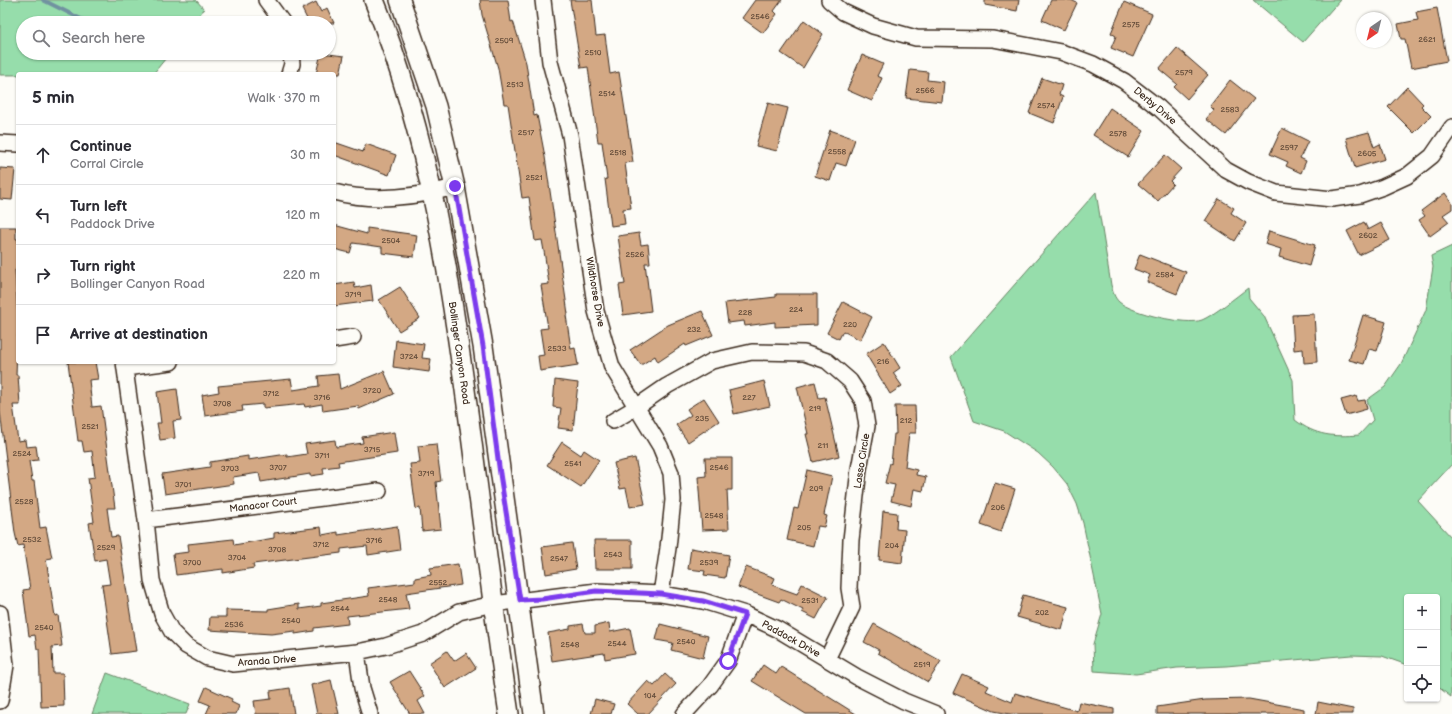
<!DOCTYPE html>
<meta charset="utf-8">
<style>
body{margin:0;font-family:"Balsamiq Sans",sans-serif;background:#f7f7f7;color:#2b2b33}
.controls{position:absolute;right:12px;bottom:12px;display:grid;overflow:hidden;border-radius:4px;box-shadow:0 1px 3px #0004}
.controls button{width:36px;height:36px;display:grid;place-items:center;padding:0;border:0;border-bottom:1px solid #e1e1e2;background:#fff;color:#2b2b33;font:20px sans-serif}
.compass{position:absolute;left:1356px;top:12px;width:36px;height:36px;border-radius:50%;background:#fff;box-shadow:0 1px 3px #0004;rotate:215deg}
.stop{position:absolute;width:12px;height:12px;margin:-9px;border:3px solid #7c3aed;border-radius:50%;background:#fff}
.stop.end{background:#7c3aed;border-color:#fff;box-shadow:0 1px 4px #0008}
.list{margin:0;padding:0;list-style:none}
h2{display:flex;justify-content:space-between;align-items:center;height:52px;margin:0;padding:0 16px;font-size:17px}
h2 small{font-size:13px;font-weight:400;color:#7c7c81}
.list li{display:grid;grid-template-columns:26px 1fr auto;gap:12px;align-items:center;box-sizing:border-box;height:60px;padding:0 16px;border-top:1px solid #e1e1e2}
.list b{display:block;font-size:15px;white-space:nowrap}
.list p{margin:0;font-size:13px;white-space:nowrap;color:#7c7c81}
.list em{font-size:13px;font-style:normal;color:#7c7c81}
.icon{flex:none;width:22px;height:22px;fill:none;stroke:currentColor;stroke-width:2;stroke-linecap:round;stroke-linejoin:round}
.map{position:relative;flex:none;width:1452px;height:714px;overflow:hidden}
.search{position:absolute;background:#fff;box-shadow:0 1px 3px #0004;left:16px;top:16px;width:320px;height:44px;display:flex;align-items:center;gap:10px;box-sizing:border-box;padding:0 14px;border-radius:22px;color:#7c7c81;font-size:15px}
.panel{position:absolute;background:#fff;box-shadow:0 1px 3px #0004;left:16px;top:72px;width:320px;height:292px;border-radius:4px}
.map>svg:first-child{display:block}
</style>
<div class="map">
<svg width="1452" height="714" viewBox="0 0 1452 714">
<rect width="100%" height="100%" fill="#fdfcf7"/>
<filter id="ink" filterUnits="userSpaceOnUse"><feTurbulence type="fractalNoise" baseFrequency=".025" numOctaves="2"/><feDisplacementMap in="SourceGraphic" scale="8" xChannelSelector="R" yChannelSelector="G"/><feConvolveMatrix kernelMatrix="1 2 1 2 8 2 1 2 1" color-interpolation-filters="sRGB"/></filter>
<g filter="url(#ink)">
<path fill="#96ddab" stroke="#688464" d="M0 0H196L204 9 193 23H23V53H170L153 74 0 75Z
M1253 0H1340L1303 42Z
M1096 192 1111 285C1113 292 1114 297 1119 302 1132 313 1186 326 1202 320 1214 315 1237 296 1248 288L1249 298 1264 316 1293 380 1295 420C1316 436 1333 437 1359 435L1373 420 1367 400 1385 387 1401 364 1426 310 1433 267 1431 256 1452 246V464L1418 501 1452 538 1451 697 1437 686V597H1407V665L1382 656 1351 655 1226 666 1177 668 1136 674 1094 671 1093 644 1102 614 1083 523 1077 504 1067 484 1053 467 1038 453 1004 431 974 421 951 357Z
M107 673 190 704 186 714H92Z"/>
<g fill="none" stroke-linecap="round" stroke-linejoin="round">
<path stroke="#7192a0" stroke-width="4" d="M43 0 89 23"/>
</g>
<path fill="#d3a884" stroke="#3b2a1e" d="M480 0H508L511 22 513 21 526 63 534 116 537 115 545 157 568 314 566 315 571 349 575 348 578 365 540 371 538 356 544 355 540 329 548 328 541 285 549 284 545 257 542 240 535 241 529 197 522 198 508 104H504L498 68 482 15Z
M570 0H592L596 36 605 35 610 74 619 72 633 162 625 163 631 208 623 209 625 224 611 226 605 179H607L602 142H598L588 67 581 68Z
M755 0H782L774 11 777 14 763 33 742 18Z
M985 0H1019L1017 11 985 5Z
M1051 0H1071L1077 3 1064 30 1042 20Z
M316 2 321 12 327 8 334 23H309L302 9Z
M1124 2 1152 14 1133 57 1111 48 1116 36 1111 33Z
M1437 8 1447 61 1411 68 1405 39H1401L1398 24 1418 20 1416 12Z
M804 20 823 34 803 68 781 53Z
M1177 48 1208 75 1187 99 1174 87 1177 84 1159 69Z
M321 53 344 56 340 74H316Z
M862 55 883 64 877 76 882 78 872 101 847 90Z
M910 70 928 72 927 80 944 82 942 102 906 98Z
M1042 78 1062 85 1059 95 1063 97 1054 123 1029 113Z
M1230 80 1254 99 1226 135 1206 119 1214 110 1210 106Z
M1407 87 1423 104 1421 106 1431 116 1414 133 1388 107Z
M768 103 788 108 777 151 756 146Z
M1110 108 1144 131 1128 157 1093 135Z
M1282 128 1308 141 1300 158 1306 161 1301 173 1286 166 1288 162 1270 154Z
M830 130 855 139 846 166 836 163 830 181 815 176Z
M1369 132 1374 147 1380 144 1385 159 1355 168 1346 138Z
M334 142 363 152 366 144 396 155 389 175 334 155Z
M1165 155 1181 169 1170 181 1173 184 1158 201 1138 184Z
M0 168 15 169 12 200 0 199Z
M1445 193 1452 203V209L1443 215 1449 222 1430 236 1419 220 1425 216 1421 211Z
M1219 199 1234 208 1231 213 1246 223 1235 241 1205 221Z
M1364 222 1368 230 1381 223 1390 240 1359 255 1347 231Z
M334 225 367 234V228L417 235 414 257 382 253V247L353 243 350 253 334 249Z
M0 227H16V239H18V270H15L18 319 16 375H18L20 405H13L18 441 25 440 26 447 36 446 38 460 29 461 32 481H34L40 528 46 527 52 558 46 559 55 616 58 615 62 646 52 647 53 673H63L64 706 41 707 39 649H37L35 635 29 636 23 590 30 589 23 545 18 546 15 533 0 411Z
M1269 231 1315 245 1309 266 1279 257 1281 249 1265 244Z
M639 233 641 245 648 244 650 263H645L651 311 623 315 619 285 625 284 618 236Z
M1140 254 1186 272 1177 294 1147 282 1150 275 1134 269Z
M354 282 355 288 371 285 373 301 334 306V285Z
M400 287 420 318 399 331 379 300Z
M776 294H817V325L775 327V322L745 326 744 321 728 323 725 303 776 297Z
M843 302 872 317 860 340 843 331 839 339 827 333Z
M702 311 713 335 686 346 685 344 658 362 655 356 641 365 630 350 668 325Z
M1314 314 1317 362 1304 363 1303 349 1294 350 1292 315Z
M1363 315 1386 322 1377 351 1369 349 1364 364 1349 360Z
M396 340 424 344 422 358 431 359 429 372 393 367Z
M884 342 900 368 893 373 902 386 890 394 866 354Z
M68 362H95L98 379 89 380 92 407 101 406 115 508H107L111 537 118 536 136 651 112 654 102 585 110 584 106 559 95 561 89 523 94 522 88 478 95 477 92 451 84 452 82 441H78Z
M384 371 394 394 359 409 358 406 323 411 322 404 305 407 304 404 263 408V404L242 406 243 411 205 416 202 395 219 392 218 386 291 379 293 390 319 386 318 376 338 374 340 389Z
M555 380 578 383 573 430 558 428 561 408 553 407Z
M764 381 770 406 734 414 729 390Z
M815 382 819 398 825 397 839 456 813 462 806 434H808L797 387Z
M177 389 181 420 173 421 175 438 160 440 157 423H161L157 392Z
M1356 396 1358 401 1365 400 1367 409 1346 415 1341 400Z
M704 398 719 421 688 442 676 425 691 415 687 409Z
M895 406H915L916 433H909L905 467 917 470 916 475 926 477 923 491 914 489 911 506 891 501 895 485 885 483 890 463 891 464 894 434H896Z
M394 432 397 453 338 462 339 466 323 468 324 474 310 476V474L261 482 259 473 233 477 234 484 165 494 162 474 210 467V462L248 456V460L287 454V457L307 454 305 444 335 440 336 447 363 443 362 437Z
M562 442 581 455 584 450 599 460 581 487 547 465Z
M436 444 441 481 436 482 441 529 422 531 420 508 416 509 410 464 420 463 418 446Z
M635 458 645 504 630 507 626 488 620 489 614 463Z
M705 458H732V490H727L729 529 702 530 698 477 706 476Z
M807 470 832 476 824 515 827 516 824 527 818 526 813 546 787 540 794 508 798 509Z
M995 483 1015 489 1001 532 981 525Z
M883 511 897 513 896 529 905 530 902 563 879 560Z
M397 526 400 550 368 555 367 546 341 549V553L253 564 254 568 223 573V569L176 575 173 554 189 552 188 544 233 539 234 545 274 538V533L321 527 322 535 338 532V535Z
M594 540H632V569H595Z
M572 543 576 569 546 574 542 547Z
M691 548 729 555 725 578 704 575 705 571 688 569Z
M458 564 461 585 406 593 409 609 347 616 348 624 314 628V631L295 634V631L271 634 209 630 210 617H226V610L268 611V609L299 604V609L321 606V603L369 596 368 588 415 582V578L431 575 430 568Z
M746 567 775 578 772 585 797 594 802 584 828 597 816 619 802 612 803 610 781 599 779 602 738 587Z
M1023 595 1068 607 1062 630 1017 617Z
M609 623 610 632 630 628 635 654 605 659 604 653 552 661 548 633 570 629V626L583 624 585 633H595V626Z
M660 624 708 636 703 658 671 650 673 643 656 640Z
M874 624 941 661 928 682 878 653 879 650 864 642Z
M447 651 454 661 466 653 476 668 445 688 429 663Z
M763 665 776 674 781 667 856 714H806L752 681Z
M409 671 425 696 418 701 425 714H410L390 682Z
M665 674 676 684 648 714H638L627 704 648 681 654 686Z
M962 674 989 686 986 691 1012 702 1015 693 1077 711 1079 702 1114 709V714H1010L994 711 953 693Z
M331 680 339 714H317L311 685Z
M206 687 232 699 231 702 239 706 236 714H206L210 705 200 701Z
M290 688 294 714H256L254 701 271 699 270 691Z
M595 699 614 704 611 714H591Z
M1249 699 1304 709V714H1157V707L1205 700Z
M1318 702 1353 709V714H1316Z"/>
<g fill="none" stroke-linecap="round" stroke-linejoin="round">
<g stroke="#3b2a1e" stroke-width="18">
<path id="minor" d="M266 0 283 23
M543 0 550 62 570 135 596 311 612 367 660 446 671 473 673 500 668 548 661 594
M829 0 843 12 873 26 916 38 993 39 1061 52 1093 64 1124 81 1159 108 1226 170 1248 182 1276 193 1332 199 1360 195 1383 187 1407 176 1432 156 1452 127
M289 74 292 64 291 53
M0 143 18 144
M334 192C374 203 416 197 455 187
M334 340 353 337
M124 362 146 520 152 580 162 614 172 632 186 646 207 658 233 664 357 652 386 646 423 634 459 612 493 604 597 591 661 594 703 601 745 614 777 629 857 677 904 701 936 714
M125 368 171 362
M613 421 635 408 667 386 712 361 752 352 804 353 827 361 850 381 863 401 867 426 859 469 851 540 849 588 852 607 827 659
M146 520 379 491
M0 613 6 665 0 701
M357 652 362 688 370 714
M684 714 710 686 728 661 745 614"/>
</g>
<g stroke="#3b2a1e" stroke-width="22">
<path id="major" d="M374 0C430 138 452 288 471 435 483 528 495 621 509 714
M400 0 436 106 455 187 483 346 534 714"/>
</g>
<use href="#minor" stroke="#fdfcf7" stroke-width="15"/>
<use href="#major" stroke="#fdfcf7" stroke-width="19"/>
</g>
</g>
<g fill="none" stroke-linecap="round" stroke-linejoin="round" filter="url(#ink)">
<path stroke="#7c3aed" stroke-width="5" d="M455 186 483 346 500 474 520 600 542 599 596 591 661 594 703 601 745 614 728 661"/>
</g>
<g text-anchor="middle" dominant-baseline="central" stroke-width="3" stroke-linejoin="round" paint-order="stroke">
<g font-size="8" fill="#614a38">
<text x="760" y="16">2546</text>
<text x="1131" y="24">2575</text>
<text x="1427" y="39">2621</text>
<text x="504" y="40">2509</text>
<text x="593" y="52">2510</text>
<text x="1184" y="72">2579</text>
<text x="515" y="84">2513</text>
<text x="925" y="90">2566</text>
<text x="607" y="93">2514</text>
<text x="1046" y="105">2574</text>
<text x="1230" y="109">2583</text>
<text x="526" y="132">2517</text>
<text x="1118" y="133">2578</text>
<text x="1289" y="147">2597</text>
<text x="837" y="151">2558</text>
<text x="618" y="152">2518</text>
<text x="1367" y="153">2605</text>
<text x="534" y="177">2521</text>
<text x="1368" y="235">2602</text>
<text x="391" y="240">2504</text>
<text x="635" y="254">2526</text>
<text x="1165" y="274">2584</text>
<text x="353" y="294">3719</text>
<text x="796" y="309">224</text>
<text x="745" y="312">228</text>
<text x="850" y="324">220</text>
<text x="694" y="329">232</text>
<text x="557" y="348">2533</text>
<text x="409" y="356">3724</text>
<text x="883" y="361">216</text>
<text x="372" y="390">3720</text>
<text x="271" y="393">3712</text>
<text x="322" y="397">3716</text>
<text x="749" y="397">227</text>
<text x="222" y="403">3708</text>
<text x="815" y="408">219</text>
<text x="702" y="418">235</text>
<text x="906" y="420">212</text>
<text x="90" y="426">2521</text>
<text x="823" y="445">211</text>
<text x="372" y="449">3715</text>
<text x="22" y="453">2524</text>
<text x="322" y="455">3711</text>
<text x="573" y="463">2541</text>
<text x="278" y="467">3707</text>
<text x="719" y="467">2546</text>
<text x="230" y="468">3703</text>
<text x="426" y="473">3719</text>
<text x="183" y="484">3701</text>
<text x="816" y="488">209</text>
<text x="24" y="501">2528</text>
<text x="998" y="507">206</text>
<text x="714" y="515">2548</text>
<text x="804" y="527">205</text>
<text x="32" y="539">2532</text>
<text x="374" y="540">3716</text>
<text x="321" y="544">3712</text>
<text x="892" y="545">204</text>
<text x="106" y="547">2529</text>
<text x="277" y="549">3708</text>
<text x="613" y="554">2543</text>
<text x="237" y="557">3704</text>
<text x="559" y="558">2547</text>
<text x="192" y="562">3700</text>
<text x="709" y="562">2539</text>
<text x="438" y="582">2552</text>
<text x="388" y="599">2548</text>
<text x="810" y="600">2531</text>
<text x="340" y="608">2544</text>
<text x="1042" y="612">202</text>
<text x="291" y="620">2540</text>
<text x="234" y="624">2536</text>
<text x="44" y="627">2540</text>
<text x="686" y="641">2540</text>
<text x="617" y="643">2544</text>
<text x="570" y="644">2548</text>
<text x="922" y="664">2519</text>
<text x="650" y="695">104</text>
</g>
<g font-size="10" fill="#3b2a1e" stroke="#fdfcf7">
<text transform="translate(1155 106) rotate(40)">Derby Drive</text>
<text transform="translate(595 292) rotate(80)">Wildhorse Drive</text>
<text transform="translate(459 353) rotate(82)">Bollinger Canyon Road</text>
<text transform="translate(862 461) rotate(-81)">Lasso Circle</text>
<text transform="translate(263 505) rotate(-7)">Manacor Court</text>
<text transform="translate(791 639) rotate(29)">Paddock Drive</text>
<text transform="translate(267 661) rotate(-4)">Aranda Drive</text>
</g>
</g>
</svg>
<div class="controls">
<button>+</button>
<button>−</button>
<button><svg class="icon" aria-label="locate" viewBox="0 0 24 24"><circle cx="12" cy="12" r="6"/><path d="M12 2v4M12 18v4M2 12h4M18 12h4"/></svg></button>
</div>
<svg class="compass" viewBox="-18 -18 36 36"><path d="M0-13l5 13h-10z" fill="#e53935"/><path d="M0 13l5-13h-10z" fill="#7c7c81"/></svg>
<div class="stop" style="left:728px;top:661px"></div>
<div class="stop end" style="left:455px;top:186px"></div>
<div class="search"><svg class="icon" aria-label="search" viewBox="0 0 24 24"><circle cx="10" cy="10" r="6"/><path d="M15 15l6 6"/></svg>Search here</div>
<section class="panel">
<h2>5 min<small>Walk · 370 m</small></h2>
<ul class="list">
<li><svg class="icon" aria-label="ahead" viewBox="0 0 24 24"><path d="M12 20V5M6 11l6-6 6 6"/></svg><div><b>Continue</b><p>Corral Circle</p></div><em>30 m</em></li>
<li><svg class="icon" aria-label="left" viewBox="0 0 24 24"><path d="M17 20v-9H6M10 6l-5 5 5 5"/></svg><div><b>Turn left</b><p>Paddock Drive</p></div><em>120 m</em></li>
<li><svg class="icon" aria-label="right" viewBox="0 0 24 24"><path d="M7 20v-9h11M14 6l5 5-5 5"/></svg><div><b>Turn right</b><p>Bollinger Canyon Road</p></div><em>220 m</em></li>
<li><svg class="icon" aria-label="arrive" viewBox="0 0 24 24"><path d="M6 21V4h12l-3 4 3 4H6"/></svg><div><b>Arrive at destination</b></div></li>
</ul>
</section>
</div>
